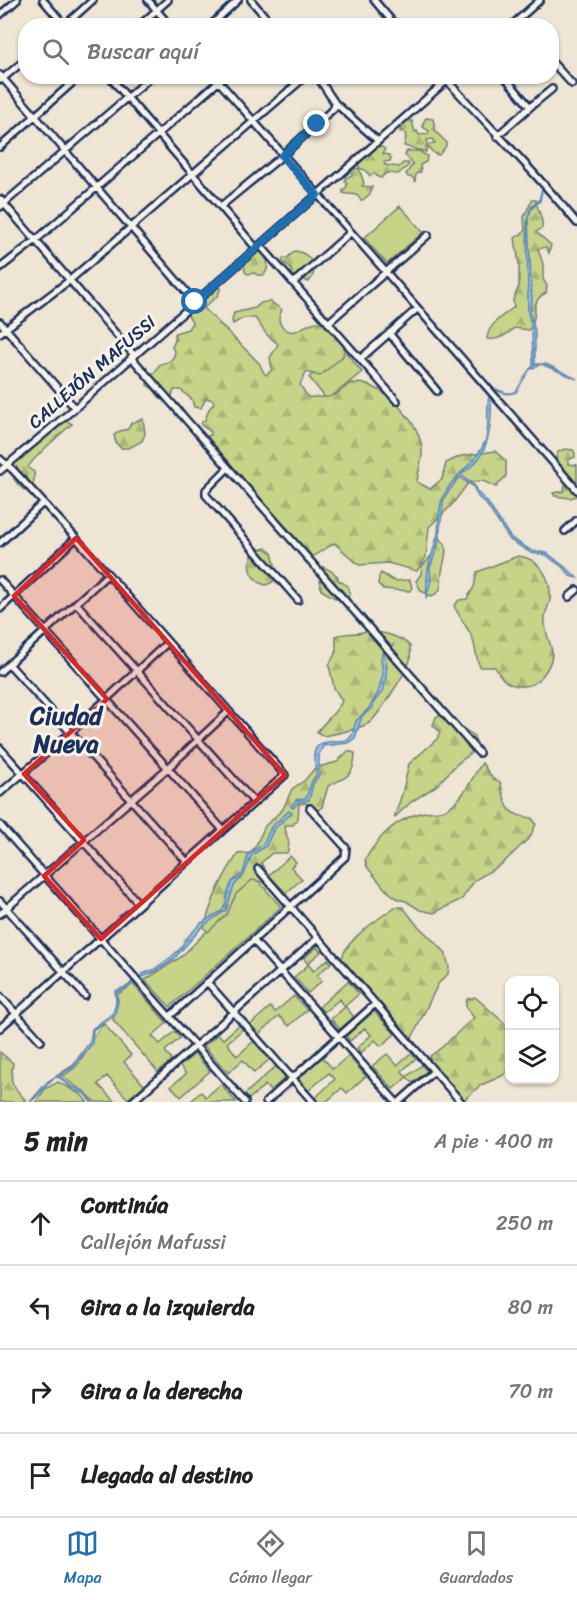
<!DOCTYPE html>
<html lang="es">
<meta charset="utf-8">
<style>
body{margin:0;font-family:Sriracha,sans-serif;background:#f6f6f6;color:#222}
.controls{position:absolute;right:18px;bottom:18px;display:grid;overflow:hidden;border-radius:12px;box-shadow:0 2px 4px #0004}
.controls button{width:54px;height:54px;display:grid;place-items:center;padding:0;border:0;border-bottom:2px solid #e0e0e0;background:#fff;color:#222;font:30px sans-serif}
.stop{position:absolute;width:18px;height:18px;margin:-14px;border:4px solid #1f6fb2;border-radius:50%;background:#fff}
.stop.end{background:#1f6fb2;border-color:#fff;box-shadow:0 2px 6px #0008}
.list{margin:0;padding:0;list-style:none}
h2{display:flex;justify-content:space-between;align-items:center;height:78px;margin:0;padding:0 24px;font-size:26px}
h2 small{font-size:20px;font-weight:400;color:#767676}
.list li{display:grid;grid-template-columns:39px 1fr auto;gap:18px;align-items:center;box-sizing:border-box;height:84px;padding:0 24px;border-top:2px solid #e0e0e0}
.list b{display:block;font-size:22px;white-space:nowrap}
.list p{margin:0;font-size:20px;white-space:nowrap;color:#767676}
.list em{font-size:20px;font-style:normal;color:#767676}
.icon{flex:none;width:33px;height:33px;fill:none;stroke:currentColor;stroke-width:2;stroke-linecap:round;stroke-linejoin:round}
.map{position:relative;flex:none;width:577px;height:1102px;overflow:hidden}
.search{position:absolute;background:#fff;box-shadow:0 2px 4px #0004;left:18px;right:18px;top:18px;height:66px;display:flex;align-items:center;gap:15px;box-sizing:border-box;padding:0 21px;border-radius:24px;color:#767676;font-size:22px}
.sheet{height:414px;background:#fff}
nav{display:flex;justify-content:space-around;align-items:center;box-sizing:border-box;height:84px;border-top:2px solid #e0e0e0;background:#fff;font-size:16px;color:#767676}
nav a{display:grid;justify-items:center;gap:3px}
nav .on{color:#1f6fb2}
.map>svg:first-child{display:block}
</style>
<div class="map">
<svg width="577" height="1102" viewBox="0 0 577 1102">
<defs>
<pattern id="forest-firs" width="22" height="20" patternUnits="userSpaceOnUse" patternTransform="scale(1.5)"><rect width="22" height="20" fill="#c7d387"/><path d="M5 1l3.5 6h-7zM16 11l3.5 6h-7z" fill="#aab577"/></pattern>
<pattern id="water-waves" width="16" height="10" patternUnits="userSpaceOnUse" patternTransform="scale(1.5)"><rect width="16" height="10" fill="#8ec1ea"/><path d="M0 5q4-4 8 0t8 0" fill="none" stroke="#739dc1"/></pattern>
</defs>
<rect width="100%" height="100%" fill="#efe5d4"/>
<filter id="ink" filterUnits="userSpaceOnUse"><feTurbulence type="fractalNoise" baseFrequency=".0167" numOctaves="2"/><feDisplacementMap in="SourceGraphic" scale="12" xChannelSelector="R" yChannelSelector="G"/><feConvolveMatrix kernelMatrix="1 2 1 2 8 2 1 2 1" color-interpolation-filters="sRGB"/></filter>
<g filter="url(#ink)">
<path fill="#c7d387" stroke="#718172" stroke-width="1.5" d="M400 206 423 232 387 264 364 238Z
M343 349 362 372 327 400 309 377Z
M290 856 296 862 291 867 302 879 286 893 269 875Z
M249 870 281 907 170 1007 145 980 181 957 227 911 232 896Z
M317 947 321 952 308 963 313 971 328 959 331 963 317 975 322 981 308 993 294 977 308 965 304 958Z
M348 981 359 994 345 1006 354 1017 340 1029 331 1019 345 1007 340 999 324 1012 319 1007Z
M133 984 167 1023 152 1036 160 1044 175 1031 180 1038 165 1051 172 1060 158 1072 113 1020 118 1001 117 995Z
M294 996 307 1010 289 1026 279 1016 258 1035 250 1025 270 1007 275 1012Z
M374 1011 395 1034 381 1046 375 1040 361 1053 357 1048 371 1035 365 1028 350 1041 346 1036Z
M104 1024 131 1055 124 1062 144 1085 128 1099 107 1076 98 1084 115 1102H95C85 1090 73 1086 62 1076 88 1064 85 1040 104 1024Z
M239 1025 243 1029 227 1043 237 1056 254 1041 270 1059 254 1073 243 1060 228 1073 204 1046 218 1034 223 1039Z
M411 1053 416 1058 402 1071 406 1077 422 1065 427 1071 413 1083 407 1077 393 1089 372 1066 387 1054 397 1065Z
M195 1054 210 1071 181 1097 171 1086 186 1074 180 1066Z
M348 1056 366 1076 347 1093 342 1088 326 1102H318L315 1098 335 1079 329 1073 308 1091 297 1079 322 1057 333 1069Z
M276 1066 286 1077 270 1091 265 1085 249 1099 245 1094Z
M58 1082 82 1095 87 1102H36L45 1089Z
M221 1084 236 1102H190L201 1092 206 1097Z"/>
<path fill="url(#forest-firs)" stroke="#718172" stroke-width="1.5" d="M426 118 433 119 436 132 446 142V146L439 155 435 154 428 147 429 144 435 143 432 139 427 140 426 152 404 146 406 137 404 131 400 132 401 126 407 121H412L415 132 417 131 419 135 428 134 429 131 423 127V123Z
M380 146 385 149 383 154 389 155 391 158 390 161 384 162 385 165 399 167 403 163H409L408 166 398 174 386 173 381 178 378 177 374 173 370 176 365 170 359 168 358 164 367 153Z
M407 151H419L427 156 426 162 420 165 421 172 416 174 415 181 412 177H408L406 174 413 164 405 155Z
M355 168 359 169 364 183 362 186 372 187 370 194 361 201C358 191 350 196 343 193V189L346 188 347 184 345 181 346 178 352 175V171Z
M532 200H536C537 210 544 218 542 228L536 232 551 245 549 253 546 247 538 249 543 264V279L547 286 546 293C528 301 540 317 529 330L514 328C507 335 497 341 487 339 488 324 503 316 514 307L513 300 519 286V264L515 238 525 231 524 217Z
M295 251C311 253 320 269 309 282L302 279 294 280 291 269 283 262V258H287Z
M252 252 263 253C268 261 270 267 264 275H257L254 273 248 274 245 272 244 265Z
M217 287 221 288 218 295 204 308 259 363 264 373 267 375 272 369 270 358 278 344 267 335 255 318H243L233 324 232 320 234 313 255 308 261 303 270 301 282 310C279 316 277 322 283 327 296 340 305 321 318 322 328 322 338 334 345 341L343 356 320 376 306 372 300 385 308 397C329 398 334 399 350 383 354 383 359 383 364 384 388 389 420 424 422 449 423 459 418 471 417 482L430 489 442 479 446 463 461 456 495 451 506 461V476L496 487 483 481 469 482 451 506 429 527 426 557 417 571 388 563 359 565 334 543 308 560 207 436 211 435V432L201 425 202 422 205 420 209 409 214 403 213 400 206 398 201 408 194 407 192 400 181 390H174L171 400 167 402 161 399 153 389 147 385 148 374 155 372 159 365C166 362 172 363 175 353L172 347 175 340V333L188 329 192 322 188 316C191 308 209 290 217 287Z
M143 419 145 434 142 441 129 448H121L116 443 114 435 120 431 128 429 131 423Z
M65 420 72 424C63 432 30 460 28 468L34 472C35 481 34 486 25 491 17 485 11 477 10 466Z
M565 449 573 450 575 453V457L568 460V464L577 465V496L570 498 555 496 553 493 564 491C564 484 568 479 568 473 563 466 552 463 558 452Z
M439 538 445 544C448 555 443 562 442 572 440 583 444 592 431 596L421 591 416 581 421 574 422 566 432 555 436 540Z
M266 548 272 553 276 568 273 582 266 585C246 580 242 552 266 548Z
M518 556C540 558 552 579 550 600 549 606 545 612 545 618 543 643 563 648 543 675 536 684 529 687 519 686 506 685 501 678 495 667H480C475 656 476 644 470 633 465 624 459 616 454 606L459 600 467 599 474 587 477 572Z
M315 565C321 565 335 572 338 577V580L348 586 350 594 346 600 337 599 321 590 320 578 316 573Z
M381 573 394 581 410 580 412 588 410 591 383 589 378 584 379 577Z
M366 631C381 632 399 635 410 646 410 650 411 656 410 660 409 668 376 719 369 723 357 730 338 733 324 736L317 732C324 722 338 711 342 701L334 688 329 665 336 652V636C347 632 356 635 366 631Z
M447 711 455 723 473 735 477 743 475 750 457 764 436 786 411 802 394 818 402 794 409 764 437 739 440 732 433 725 436 717Z
M348 751 355 753C354 777 348 776 328 786L322 807 316 812 309 809 306 803 299 804 298 819 293 825H285C285 837 292 841 287 853H272L261 863 270 878 268 883 252 880 236 894 227 914 208 932 204 928C211 901 222 877 238 854L250 853 255 847 265 826 283 809 292 789 305 780 315 768 337 762Z
M482 763 493 779 500 782C507 805 504 815 532 818L536 824 530 837 502 864 475 880 462 899 434 913 420 910 406 901 398 899 386 890 367 867 365 860C378 837 398 817 425 812 432 811 442 812 448 808 465 797 471 779 482 763Z
M395 907H403L416 924 445 952 449 967 448 974 438 984 411 1040 358 979 341 964C341 942 378 919 395 907Z
M475 997 509 1027V1070L502 1076 481 1085 465 1099 458 1098 430 1063V1056C447 1046 458 1030 474 1018L466 1006 467 999Z
M0 1052 13 1063C9 1086 13 1085 27 1102H0Z"/>
<path fill="url(#water-waves)" stroke="#6087b2" stroke-width="1.5" d="M543 185 540 201 532 208 528 218 532 301 530 312 535 331V364H546L577 379 541 364 529 370 516 392 508 394 493 390 496 389 506 393H514C523 385 524 373 533 366L532 328 528 313 527 220 531 207 539 200Z
M490 393C493 413 491 447 475 463 471 468 465 470 461 475L475 486 476 491 488 503 511 538 532 551 547 553 569 570 577 578 570 576 566 570 546 555 531 553 510 540 486 504 478 497 473 486 459 477 444 498 438 545 430 568 431 580 426 599C427 590 426 575 429 564 432 553 436 544 438 533 439 521 438 508 443 497 453 474 478 463 486 439 490 424 485 405 490 393Z
M383 650 387 666 384 690 374 702 373 708 362 716 355 738 348 743 323 746 319 755V775L313 784 309 800 299 802 293 808 291 807 296 800 306 798C311 788 308 785 316 775 317 769 315 765 314 759 312 738 334 742 348 740L352 735 356 721 369 708 378 693 383 674 381 659Z
M289 811 292 813 274 829 266 846 252 855 244 875 234 886 226 910 202 927 173 960 156 971 143 977 142 974 153 970 171 957 182 947 185 940 201 923 222 911 226 903 227 894 232 882 243 873 248 855 264 843 271 827Z
M134 979 135 981 128 988 116 993 118 1001 115 1015 93 1030 92 1044 72 1068 59 1076 72 1087 84 1091 93 1102H91L84 1093 75 1091 60 1078 55 1077C47 1084 37 1098 30 1102L47 1082 72 1066 90 1042 92 1029 113 1013 116 1002 115 991 128 986Z"/>
<g fill="none" stroke-linecap="round" stroke-linejoin="round">
<path stroke="#6087b2" stroke-width="1.5" d="M384 653 394 644"/>
<g stroke="#1b2f5e" stroke-width="10">
<path id="minor" d="M43 0 65 26
M148 0 170 26
M251 0 273 26
M374 0 396 26
M0 15 17 0
M64 26 93 0
M139 26 168 0
M210 26 238 0
M511 26 540 0
M552 62 572 84
M0 75 195 302
M109 76 256 248
M214 76 577 490
M317 76 335 103 378 141
M443 76C487 125 535 171 577 223
M1 80 26 59
M530 107 552 89
M497 136 530 107 504 76
M0 147 80 76
M0 199 134 355
M221 206 282 156 334 108 335 103
M0 207 152 76
M260 245 397 401
M0 268 36 240 225 76
M293 283 350 233
M0 322 75 408
M328 323 428 235
M0 333 70 280 306 76
M389 333 437 391
M131 357 479 753
M360 359 417 309
M0 459 13 470 76 538 285 775 0 1028
M228 468 206 490V495L298 600
M0 471 75 408 452 76
M565 531 577 520
M0 543 43 503
M0 580 223 830
M569 597 577 590
M76 603 254 802
M0 609 76 538
M9 664 187 862
M0 672 107 575
M0 748 139 904
M0 793 70 733 167 643
M0 825 245 1102
M258 869 461 1102
M0 901 85 996
M0 914 169 767 228 712
M253 940 396 1102
M207 982 313 1102
M0 996 41 1041
M170 1016 345 857 346 848 310 808
M132 1102 318 938
M266 1102 375 1004
M399 1102 434 1071"/>
</g>
<use href="#minor" stroke="#f7f3e8" stroke-width="5"/>
</g>
</g>
<g fill="none" stroke-linecap="round" stroke-linejoin="round" filter="url(#ink)">
<path stroke="#1f6fb2" stroke-width="8" d="M195 302 317 195 282 156 317 124"/>
</g>
<path fill="#d62828" fill-opacity="0.2" stroke="#d62828" stroke-width="4.5" stroke-linejoin="round" d="M76 538 285 775 101 939 44 876 84 840 24 774 107 699 14 596Z"/>
<g text-anchor="middle" dominant-baseline="central" stroke-width="6" stroke-linejoin="round" paint-order="stroke">
<g font-size="18" fill="#1b2f5e" stroke="#f7f3e8">
<text transform="translate(92 372) rotate(-41)">CALLEJÓN MAFUSSI</text>
</g>
<g font-size="24" font-weight="bold" fill="#1b2f5e" stroke="#f7f3e8">
<text x="66" y="716">Ciudad<tspan x="66" dy="28">Nueva</tspan></text>
</g>
</g>
</svg>
<div class="controls">
<button><svg class="icon" aria-label="locate" viewBox="0 0 24 24"><circle cx="12" cy="12" r="6"/><path d="M12 2v4M12 18v4M2 12h4M18 12h4"/></svg></button>
<button><svg class="icon" aria-label="layers" viewBox="0 0 24 24"><path d="M12 4l9 5-9 5-9-5zM3 14l9 5 9-5"/></svg></button>
</div>
<div class="stop" style="left:195px;top:302px"></div>
<div class="stop end" style="left:317px;top:124px"></div>
<div class="search"><svg class="icon" aria-label="search" viewBox="0 0 24 24"><circle cx="10" cy="10" r="6"/><path d="M15 15l6 6"/></svg>Buscar aquí</div>
</div>
<section class="sheet">
<h2>5 min<small>A pie · 400 m</small></h2>
<ul class="list">
<li><svg class="icon" aria-label="ahead" viewBox="0 0 24 24"><path d="M12 20V5M6 11l6-6 6 6"/></svg><div><b>Continúa</b><p>Callejón Mafussi</p></div><em>250 m</em></li>
<li><svg class="icon" aria-label="left" viewBox="0 0 24 24"><path d="M17 20v-9H6M10 6l-5 5 5 5"/></svg><div><b>Gira a la izquierda</b></div><em>80 m</em></li>
<li><svg class="icon" aria-label="right" viewBox="0 0 24 24"><path d="M7 20v-9h11M14 6l5 5-5 5"/></svg><div><b>Gira a la derecha</b></div><em>70 m</em></li>
<li><svg class="icon" aria-label="arrive" viewBox="0 0 24 24"><path d="M6 21V4h12l-3 4 3 4H6"/></svg><div><b>Llegada al destino</b></div></li>
</ul>
</section>
<nav>
<a class="on"><svg class="icon" aria-label="map" viewBox="0 0 24 24"><path d="M3 6l6-2 6 2 6-2v14l-6 2-6-2-6 2zM9 4v14M15 6v14"/></svg>Mapa</a>
<a><svg class="icon" aria-label="directions" viewBox="0 0 24 24"><path d="M12 3l9 9-9 9-9-9zM9 14v-3h6M13 9l2 2-2 2"/></svg>Cómo llegar</a>
<a><svg class="icon" aria-label="saved" viewBox="0 0 24 24"><path d="M7 4h10v16l-5-4-5 4z"/></svg>Guardados</a>
</nav>
